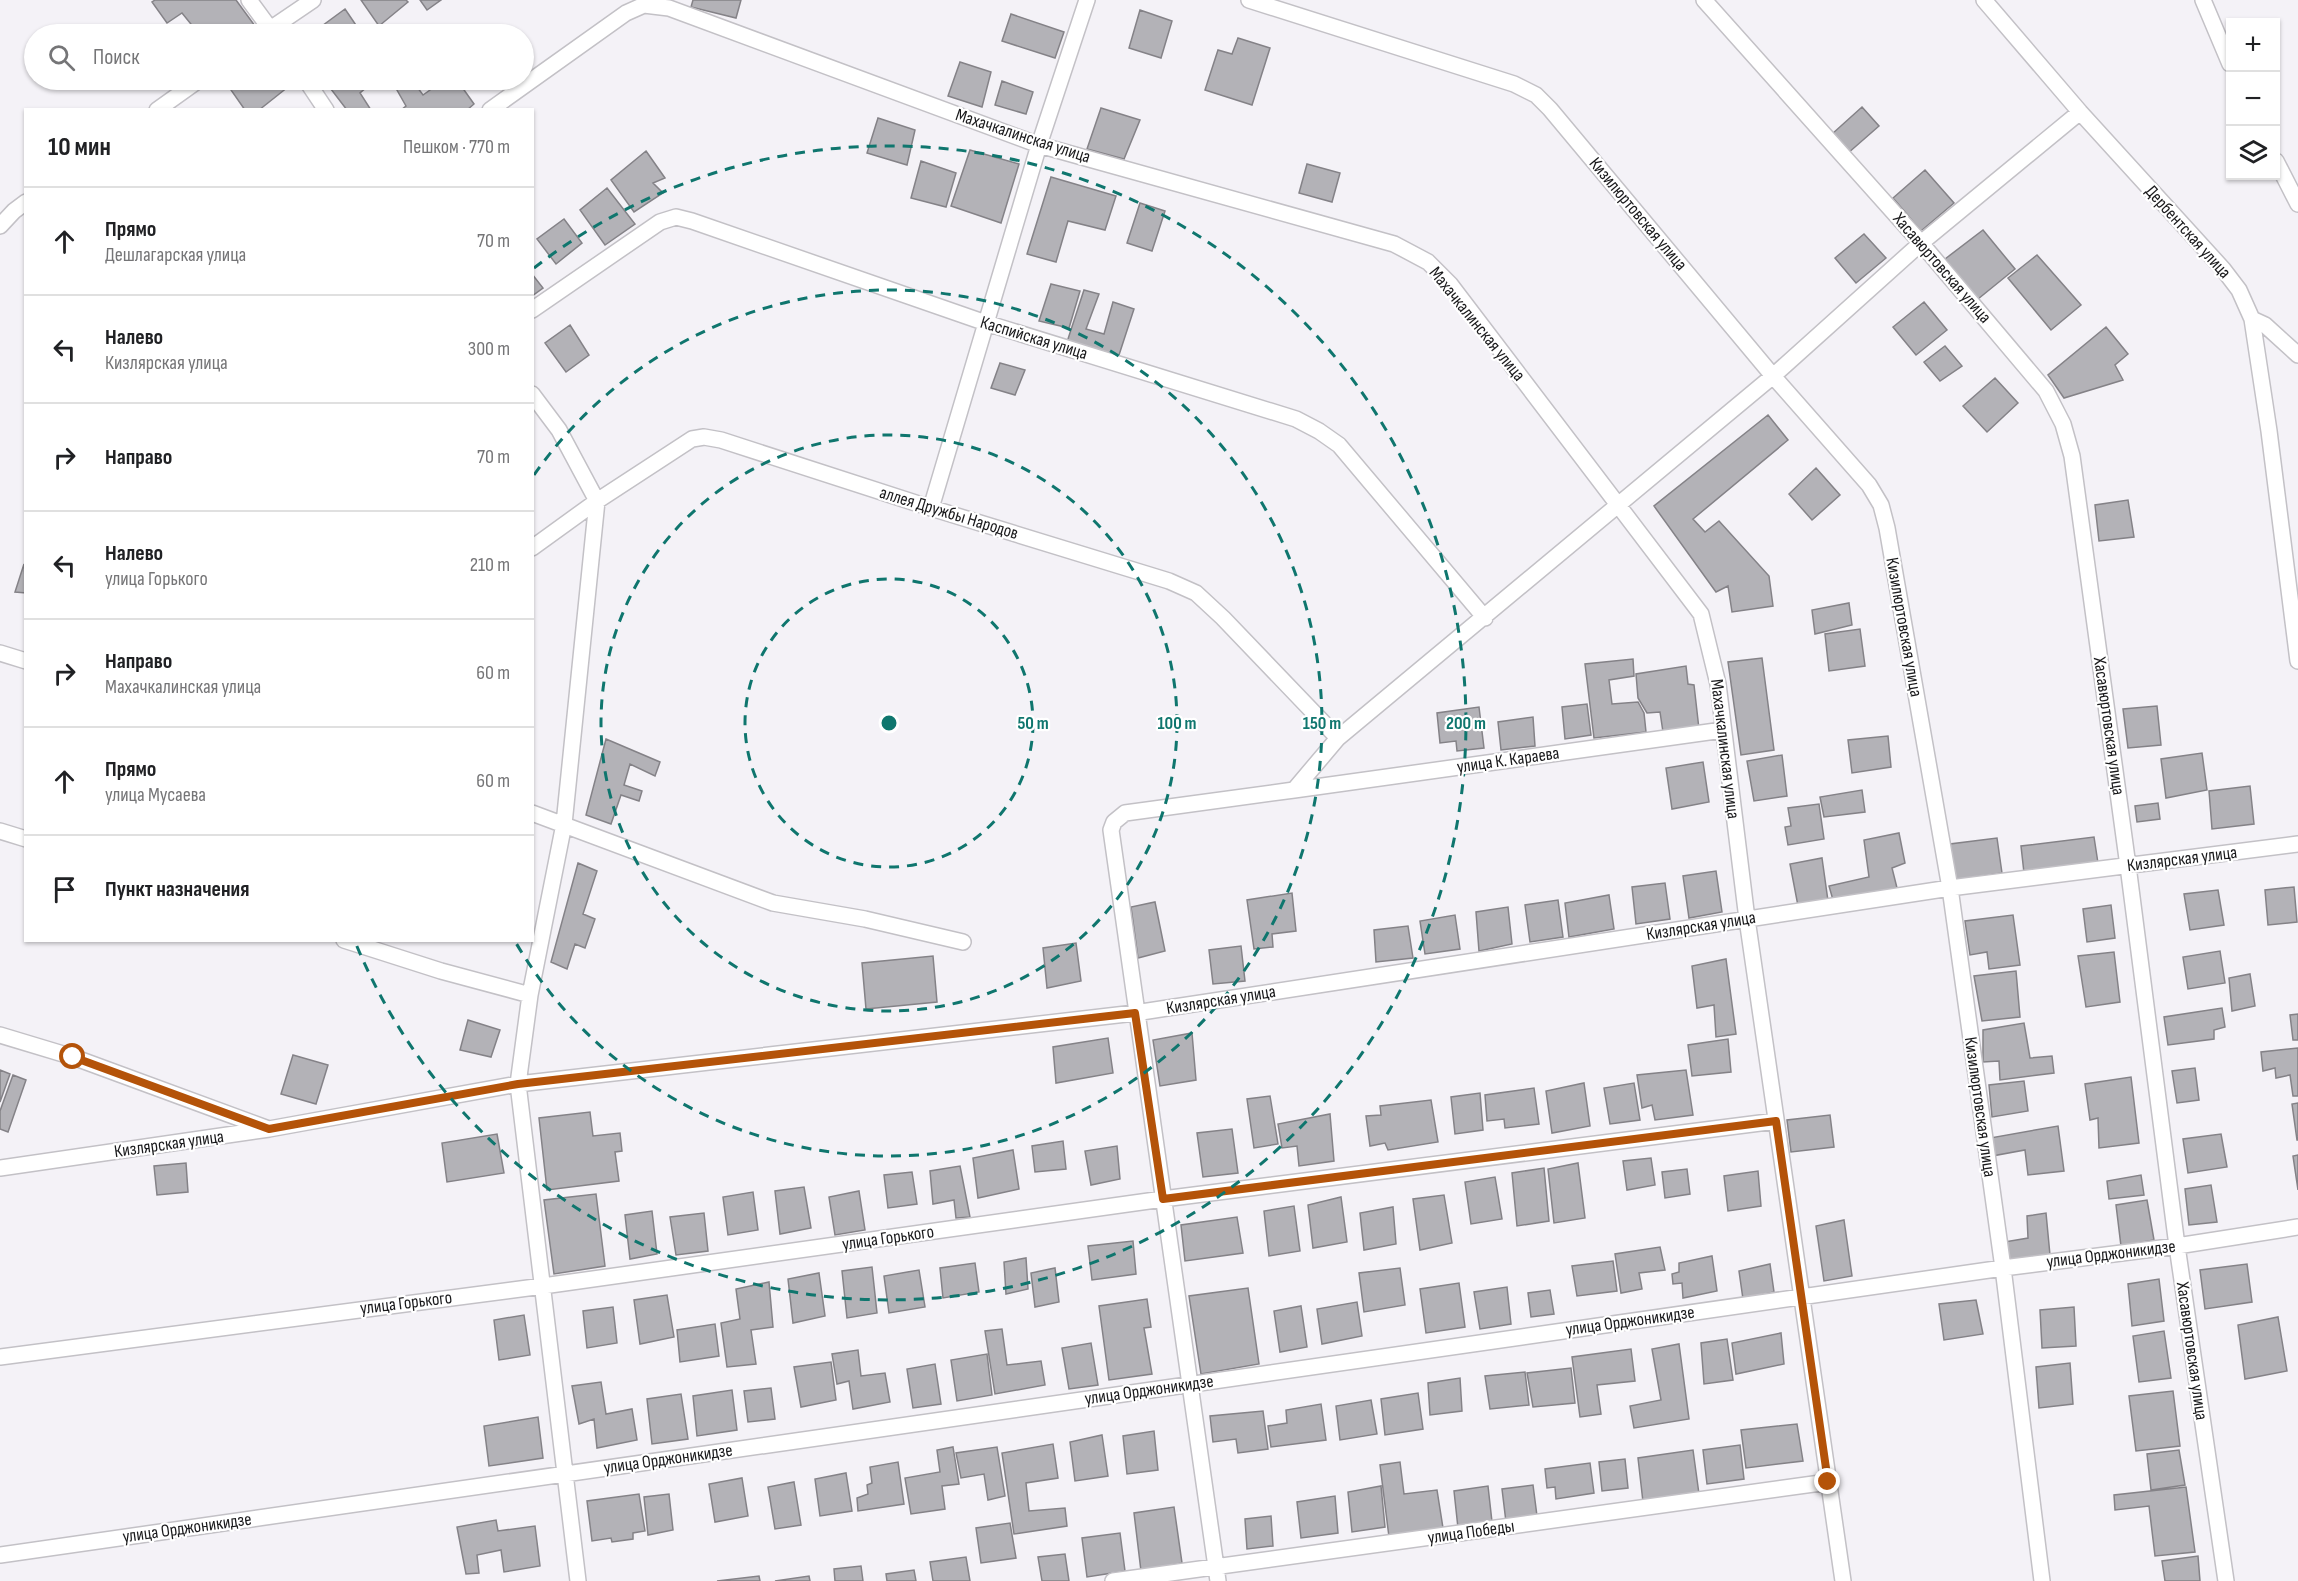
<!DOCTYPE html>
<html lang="ru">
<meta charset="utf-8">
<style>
body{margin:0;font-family:"Sofia Sans Condensed",sans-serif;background:#f2f2f2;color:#202124}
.controls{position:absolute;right:18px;top:18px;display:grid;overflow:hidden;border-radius:0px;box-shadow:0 2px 4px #0004}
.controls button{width:54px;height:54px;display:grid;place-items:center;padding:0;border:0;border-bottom:2px solid #e0e0e0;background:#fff;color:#202124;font:30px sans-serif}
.stop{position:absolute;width:18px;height:18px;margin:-14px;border:4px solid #b45309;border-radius:50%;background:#fff}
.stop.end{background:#b45309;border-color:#fff;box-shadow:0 2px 6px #0008}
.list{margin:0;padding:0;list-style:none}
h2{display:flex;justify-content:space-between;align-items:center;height:78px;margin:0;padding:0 24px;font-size:26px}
h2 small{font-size:20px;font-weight:400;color:#757577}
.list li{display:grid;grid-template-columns:39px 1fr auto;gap:18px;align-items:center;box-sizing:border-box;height:108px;padding:0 24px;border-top:2px solid #e0e0e0}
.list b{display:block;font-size:22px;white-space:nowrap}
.list p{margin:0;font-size:20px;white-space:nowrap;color:#757577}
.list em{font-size:20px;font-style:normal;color:#757577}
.icon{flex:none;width:33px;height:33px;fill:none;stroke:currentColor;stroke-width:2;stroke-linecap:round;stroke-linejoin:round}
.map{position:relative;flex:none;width:2298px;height:1581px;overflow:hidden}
.search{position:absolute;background:#fff;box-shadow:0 2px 4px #0004;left:24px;top:24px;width:510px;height:66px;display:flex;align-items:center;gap:15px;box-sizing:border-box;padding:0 21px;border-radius:33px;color:#757577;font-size:22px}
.panel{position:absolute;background:#fff;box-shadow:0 2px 4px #0004;left:24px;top:108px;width:510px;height:834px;border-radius:0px}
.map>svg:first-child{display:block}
</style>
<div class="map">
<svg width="2298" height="1581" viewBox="0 0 2298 1581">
<rect width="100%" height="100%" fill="#f4f2f7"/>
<path fill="#b3b2b7" stroke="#848287" stroke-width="1.5" d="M155 0H236L255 26 244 34H199L182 13 167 23 152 2Z
M361 0H406L408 2 379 26Z
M420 0H441L427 10Z
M693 0H741L736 18 691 7Z
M345 9 362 34H311Z
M1140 10 1172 21 1161 58 1129 48Z
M1011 14 1064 32 1055 58 1002 41Z
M1238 38 1270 48 1252 105 1205 90 1218 50 1232 54Z
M960 62 991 72 982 107 948 96Z
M245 80H282L288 87 259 110H245L231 90Z
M324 80H361L367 87 360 93 371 110H347Z
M399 80H412L423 95 444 80H457L474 104 467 110H401L406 106 393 83Z
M1002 81 1033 92 1026 114 995 105Z
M1862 107 1879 126 1847 154 1832 134Z
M1101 108 1140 120 1124 159 1087 149Z
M878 118 915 130 907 165 867 153Z
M970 150 1019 164 1001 223 951 206Z
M646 151 665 178 653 183 663 193 634 212 611 180Z
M921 161 956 173 946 207 911 198Z
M1307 164 1340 173 1332 202 1299 193Z
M1925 170 1954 203 1921 231 1893 198Z
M1051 177 1116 196 1105 230 1068 221 1056 262 1027 254Z
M607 188 635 224 605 245 580 210Z
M1140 203 1165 211 1152 251 1127 243Z
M564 219 582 243 556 264 537 239Z
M1983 230 2015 269 1978 299 1945 259Z
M1864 234 1886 258 1856 283 1835 258Z
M2037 255 2081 305 2051 330 2008 278Z
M532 274 543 288 532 296Z
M1051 284 1080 291 1069 328 1039 321Z
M1084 290 1099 294 1086 329 1104 334 1113 302 1134 309 1118 358 1067 342Z
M1924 302 1947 330 1916 355 1893 327Z
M570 325 589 355 566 372 545 343Z
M2106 327 2128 354 2115 365 2123 380 2064 398 2048 375Z
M1945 346 1962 366 1940 381 1924 362Z
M1000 363 1025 370 1015 395 991 388Z
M1995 378 2018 403 1987 432 1963 406Z
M1768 415 1788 440 1693 519 1705 532 1719 521 1769 576 1773 606 1732 612 1728 586 1716 592 1654 506Z
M1816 468 1840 495 1812 520 1789 494Z
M2128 500 2134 537 2099 541 2095 505Z
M24 564 26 593 15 592Z
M1849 603 1852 625 1815 634 1812 610Z
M1860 629 1865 666 1829 671 1825 634Z
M1762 658 1774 750 1741 755 1728 662Z
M1633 659 1634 676 1609 680 1612 704 1638 702 1644 713 1646 732 1594 738 1585 664Z
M1686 666 1688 684 1694 685 1699 729 1663 732 1660 712 1647 713 1638 698 1636 674Z
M1587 704 1591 735 1565 739 1562 707Z
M2157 706 2161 745 2128 748 2123 709Z
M1479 707 1484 748 1457 751 1456 741 1440 743 1437 713Z
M1533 717 1535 746 1501 750 1498 722Z
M1888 736 1891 767 1852 773 1848 740Z
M606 739 660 762 655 776 630 764 624 785 642 791 639 801 621 795 611 824 586 815Z
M2202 753 2207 790 2166 798 2161 759Z
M1782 755 1787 796 1754 801 1747 761Z
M1703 762 1709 802 1672 809 1666 768Z
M2250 786 2254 824 2212 829 2209 791Z
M1862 790 1865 812 1824 817 1820 797Z
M2158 803 2160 819 2137 822 2135 806Z
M1819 804 1824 839 1788 845 1785 827 1791 826 1788 808Z
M1899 833 1905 863 1892 868 1897 888 1833 900 1829 886 1869 877 1864 840Z
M2094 837 2098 863 2024 873 2021 846Z
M1997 838 2002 873 1955 880 1950 844Z
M1822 858 1828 901 1798 906 1790 864Z
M578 863 597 871 583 914 595 919 585 948 575 944 567 969 551 962Z
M1716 871 1722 912 1689 918 1683 876Z
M1665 883 1670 919 1636 924 1632 887Z
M2294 887 2297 922 2268 925 2265 890Z
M2218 890 2224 925 2190 930 2184 894Z
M1292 893 1296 931 1272 934 1273 947 1254 949 1247 900Z
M1609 895 1614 929 1569 937 1565 903Z
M1558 900 1563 937 1530 942 1525 905Z
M1155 902 1165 951 1138 958 1131 907Z
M2111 905 2115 938 2087 942 2083 909Z
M1508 907 1512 944 1479 951 1476 912Z
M1455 915 1460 949 1425 954 1420 921Z
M2013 915 2020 965 1989 969 1987 952 1970 955 1965 921Z
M1408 926 1413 958 1376 962 1374 930Z
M1076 943 1081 981 1047 988 1043 948Z
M1241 946 1245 981 1213 984 1209 950Z
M2220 951 2225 983 2188 989 2183 957Z
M2114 952 2120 1002 2086 1007 2078 956Z
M933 956 937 1002 866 1009 862 963Z
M1726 959 1736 1034 1716 1037 1714 1005 1697 1008 1692 966Z
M2016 971 2020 1017 1982 1021 1974 976Z
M2250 974 2255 1006 2232 1011 2229 978Z
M2222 1008 2225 1027 2214 1030V1039L2168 1045 2164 1017Z
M2298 1014V1040H2293L2290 1015Z
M468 1020 500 1030 491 1057 460 1050Z
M2024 1023 2030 1058 2052 1056 2054 1073 2000 1080 1999 1061 1983 1062V1030Z
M1192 1033 1196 1080 1160 1086 1153 1040Z
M1108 1038 1113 1073 1056 1083 1053 1047Z
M1728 1039 1731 1072 1692 1076 1688 1045Z
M2298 1048V1096H2293L2290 1075 2276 1078 2275 1068 2263 1071 2261 1052Z
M293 1055 328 1065 316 1104 281 1094Z
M2195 1068 2199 1100 2177 1103 2172 1071Z
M0 1070 10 1074 0 1102Z
M1686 1070 1693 1115 1655 1120 1652 1105 1642 1108 1637 1075Z
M13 1075 26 1080 8 1132 0 1129V1111Z
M2131 1077 2139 1143 2099 1148 2098 1118 2090 1120 2085 1084Z
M2024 1081 2028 1111 1992 1117 1989 1085Z
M1584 1083 1590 1126 1552 1133 1546 1091Z
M1634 1083 1640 1120 1610 1124 1604 1088Z
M1534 1088 1539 1124 1505 1128 1504 1119 1487 1121 1485 1095Z
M1480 1093 1483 1130 1455 1134 1451 1097Z
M1270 1096 1278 1144 1254 1148 1247 1099Z
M1431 1100 1438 1142 1388 1150 1385 1143 1370 1146 1366 1116 1381 1115 1380 1106Z
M2298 1103V1140H2297L2292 1104Z
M590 1112 593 1136 620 1133 622 1151 615 1152 619 1181 547 1190 539 1118Z
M1330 1114 1334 1161 1299 1166 1297 1146 1282 1148 1278 1124Z
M1830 1115 1834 1147 1791 1152 1787 1120Z
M2058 1126 2064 1171 2028 1175 2025 1150 1992 1156 1990 1138Z
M1232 1129 1238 1173 1203 1177 1197 1133Z
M497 1134 504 1173 447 1182 442 1143Z
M2221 1134 2227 1167 2188 1173 2183 1139Z
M1063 1141 1066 1169 1035 1172 1032 1146Z
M1117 1146 1120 1179 1091 1185 1085 1151Z
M1013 1150 1019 1189 978 1198 973 1158Z
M2298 1155V1190L2293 1156Z
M1651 1158 1655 1185 1627 1190 1623 1161Z
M186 1163 188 1192 157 1195 154 1166Z
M1578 1163 1585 1218 1554 1223 1548 1169Z
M960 1166 970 1217 956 1218 954 1200 933 1204 930 1171Z
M1544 1168 1549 1221 1517 1226 1512 1173Z
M1687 1169 1690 1194 1665 1198 1662 1172Z
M1758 1171 1761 1206 1728 1211 1724 1176Z
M912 1172 917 1204 888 1208 884 1175Z
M2141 1175 2144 1195 2109 1199 2107 1181Z
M1495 1177 1502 1219 1471 1224 1465 1182Z
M2211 1185 2217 1222 2189 1225 2185 1189Z
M804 1187 811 1228 780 1234 775 1191Z
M859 1191 865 1230 835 1235 829 1197Z
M753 1192 758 1230 728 1235 723 1197Z
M596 1194 605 1266 554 1274 544 1200Z
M1444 1195 1452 1243 1420 1250 1413 1199Z
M1341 1197 1347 1242 1313 1248 1308 1205Z
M2147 1200 2154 1240 2121 1246 2116 1205Z
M1294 1206 1300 1251 1269 1256 1264 1211Z
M1393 1207 1396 1244 1364 1250 1360 1213Z
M652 1211 657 1254 630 1259 625 1215Z
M704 1213 708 1251 676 1255 670 1217Z
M2046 1213 2050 1255 2008 1260 2004 1242 2028 1238 2027 1216Z
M1237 1217 1243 1253 1185 1261 1181 1225Z
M1844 1220 1852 1276 1824 1281 1816 1226Z
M1133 1241 1136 1274 1092 1280 1088 1246Z
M1660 1247 1665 1270 1639 1273 1642 1289 1621 1293 1615 1254Z
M1712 1256 1717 1291 1683 1298 1682 1283 1673 1284 1672 1274 1679 1272V1263Z
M1026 1258 1028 1289 1006 1294 1004 1262Z
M1613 1261 1617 1291 1577 1296 1572 1266Z
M975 1263 979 1292 943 1298 940 1268Z
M1770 1264 1774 1292 1743 1299 1739 1271Z
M2247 1264 2252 1302 2205 1309 2200 1270Z
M872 1267 877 1313 847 1318 842 1271Z
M1055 1268 1059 1302 1035 1307 1031 1273Z
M1400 1268 1405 1305 1364 1312 1359 1273Z
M919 1270 925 1307 889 1313 884 1276Z
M819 1273 825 1316 793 1323 788 1279Z
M2159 1279 2164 1321 2132 1326 2128 1284Z
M769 1282 773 1327 751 1330 756 1364 727 1367 721 1323 740 1319 736 1289Z
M1459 1283 1465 1327 1426 1333 1420 1289Z
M1507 1287 1511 1324 1480 1329 1474 1292Z
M1248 1288 1259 1364 1201 1374 1189 1296Z
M1550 1290 1554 1314 1531 1317 1528 1293Z
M667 1295 674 1337 640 1344 634 1300Z
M1147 1299 1151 1327 1144 1328 1152 1374 1109 1380 1099 1306Z
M1976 1300 1983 1334 1944 1340 1939 1304Z
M1357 1302 1362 1336 1322 1344 1317 1309Z
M1301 1306 1307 1347 1280 1352 1274 1311Z
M613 1307 617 1343 587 1348 583 1311Z
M2074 1307 2076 1346 2042 1348 2040 1310Z
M524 1315 530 1355 499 1360 494 1320Z
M2278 1317 2287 1371 2245 1379 2238 1325Z
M715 1324 719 1356 680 1362 677 1330Z
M1002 1329 1007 1365 1041 1361 1045 1385 995 1394 985 1331Z
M2164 1331 2171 1378 2139 1382 2133 1336Z
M1781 1333 1784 1364 1736 1374 1732 1343Z
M1727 1339 1733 1380 1704 1384 1701 1343Z
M1091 1343 1098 1385 1069 1389 1062 1348Z
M1679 1344 1689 1419 1634 1428 1630 1406 1661 1400 1652 1349Z
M1631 1349 1635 1381 1597 1385 1601 1414 1580 1417 1572 1357Z
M858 1350 861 1376 885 1373 890 1402 853 1409 849 1381 837 1384 832 1354Z
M987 1354 992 1395 957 1401 951 1360Z
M831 1362 836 1400 801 1407 794 1367Z
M2070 1363 2073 1404 2039 1408 2036 1367Z
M935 1364 941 1404 913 1408 907 1369Z
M1571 1368 1575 1403 1533 1407 1527 1373Z
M1525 1372 1529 1405 1490 1409 1485 1376Z
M1460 1378 1462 1411 1430 1415 1428 1383Z
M601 1382 606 1414 632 1409 637 1440 597 1448 594 1419 579 1424 572 1386Z
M771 1388 775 1419 748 1422 744 1391Z
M732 1390 737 1430 697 1436 693 1396Z
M2173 1391 2180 1446 2136 1451 2129 1396Z
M1418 1393 1423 1429 1385 1435 1381 1399Z
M681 1394 688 1439 652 1444 647 1399Z
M1371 1400 1377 1434 1340 1440 1336 1406Z
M1321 1404 1326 1440 1271 1447 1268 1426 1287 1423 1286 1410Z
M1263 1411 1268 1449 1238 1453 1236 1439 1213 1442 1210 1416Z
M538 1417 543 1458 489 1466 484 1426Z
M1797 1424 1803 1461 1746 1468 1741 1430Z
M1154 1431 1158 1470 1127 1474 1123 1436Z
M1102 1435 1108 1476 1075 1481 1070 1442Z
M1053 1444 1058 1478 1026 1483 1029 1511 1065 1508 1067 1526 1014 1534 1002 1453Z
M1740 1445 1744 1479 1707 1484 1703 1450Z
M953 1447 959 1484 942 1486 945 1509 911 1514 905 1478 940 1472 937 1450Z
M997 1447 1005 1496 988 1500 984 1474 961 1478 956 1453Z
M1693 1450 1699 1494 1643 1502 1638 1458Z
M2179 1450 2185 1485 2151 1490 2147 1454Z
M1625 1459 1628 1488 1602 1491 1599 1462Z
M898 1462 904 1504 858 1511 857 1498 868 1494 867 1485 872 1483 870 1467Z
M1400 1462 1404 1494 1437 1490 1443 1528 1389 1537 1380 1465Z
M1590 1463 1594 1493 1556 1499 1555 1487 1547 1488 1545 1469Z
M846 1473 852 1511 820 1516 815 1479Z
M742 1478 748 1516 715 1522 709 1484Z
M794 1482 801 1525 775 1529 768 1487Z
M1533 1485 1537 1516 1506 1522 1502 1489Z
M1381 1486 1385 1527 1352 1532 1348 1492Z
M1488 1486 1492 1522 1458 1528 1454 1491Z
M2186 1487 2195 1552 2155 1556 2149 1506 2115 1510 2114 1495Z
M639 1494 645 1531 633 1533V1539L612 1542 611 1538 592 1541 587 1501Z
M669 1494 673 1530 648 1535 644 1497Z
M1335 1496 1338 1533 1301 1538 1297 1502Z
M1174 1507 1182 1563 1141 1571 1134 1513Z
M1271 1516 1273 1546 1247 1549 1245 1519Z
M496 1520 498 1531 535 1526 540 1566 504 1572 501 1550 477 1555 479 1573 466 1574 457 1527Z
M1010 1523 1016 1558 981 1563 976 1528Z
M1120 1533 1125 1571 1087 1577 1082 1538Z
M1065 1554 1069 1581H1042L1038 1557Z
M2198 1556 2200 1581H2165L2162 1561Z
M966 1557 970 1581H933L930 1562Z
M861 1566 863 1581H835L834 1569Z
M914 1570 916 1581H887L886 1574Z
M759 1576 760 1581H717Z
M809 1576 810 1581H775Z"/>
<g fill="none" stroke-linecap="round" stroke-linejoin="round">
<g stroke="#c3c1c6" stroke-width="18">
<path id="minor" d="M249 0 274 34
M1249 0 1514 84 1536 95 1550 109 1773 376 1869 485 1881 505 1887 528 1950 888 2003 1268 2042 1581
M1704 0 1921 243 2046 391 2063 424 2072 456 2128 866 2177 1246 2226 1581
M1984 0 2080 112 2223 269 2239 290 2252 319 2269 431 2298 661
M2203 0 2230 64
M263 34 313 0
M306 80 326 110
M157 110 199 80
M490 110 626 13 644 5 669 8 1039 145 1394 244 1428 262 1450 284 1701 614 1718 684 1747 919 1843 1581
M2276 161 2298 204
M0 226 14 211 26 202
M532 310 660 222 676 217 692 221 986 323 1296 419 1319 431 1339 445 1485 618
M2252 319 2265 325 2298 355
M532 394 559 430 597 501 564 824 530 995 518 1084 578 1581
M931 508 1039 145 1087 0
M532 548 597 501 692 439 704 437 721 440 931 508 1169 581 1196 593 1223 618 1338 738
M0 653 26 661
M1294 790 1723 730
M532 813 773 903 865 919 963 942
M0 831 26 839
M344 940 441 971 530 995
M0 1035 73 1057 266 1128
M0 1168 269 1129 518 1084 1135 1013 1950 888 2298 844
M0 1357 543 1286 1163 1199 1776 1121
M0 1555 2003 1268 2177 1246 2298 1227
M1113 1581 1828 1482
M1218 1581 1111 830 1114 822 1125 813 1294 790 1338 738 1773 376 1921 243 2080 112"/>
</g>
<use href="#minor" stroke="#fff" stroke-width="15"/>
</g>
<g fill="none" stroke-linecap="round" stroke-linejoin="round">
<path stroke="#b45309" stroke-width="8" d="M73 1057 269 1129 518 1084 1135 1013 1163 1199 1776 1121 1828 1482"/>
</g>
<g fill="none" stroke="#0f766e" stroke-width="3" stroke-dasharray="10 8">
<circle cx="889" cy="723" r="144"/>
<circle cx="889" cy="723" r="288"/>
<path d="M534 475A433 433 0 1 1 516 943"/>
<path d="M534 268A577 577 0 1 1 356 944"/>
</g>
<g text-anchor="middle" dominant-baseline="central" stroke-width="4.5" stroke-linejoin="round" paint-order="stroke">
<g font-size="18" fill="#19191b" stroke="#fff">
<text transform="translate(1023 136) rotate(18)">Махачкалинская улица</text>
<text transform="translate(1638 214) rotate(50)">Кизилюртовская улица</text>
<text transform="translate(2188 232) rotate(48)">Дербентская улица</text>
<text transform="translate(1942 268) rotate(49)">Хасавюртовская улица</text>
<text transform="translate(1477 324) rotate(51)">Махачкалинская улица</text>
<text transform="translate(1034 338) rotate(17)">Каспийская улица</text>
<text transform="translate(949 513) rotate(17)">аллея Дружбы Народов</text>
<text transform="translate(1904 627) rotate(80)">Кизилюртовская улица</text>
<text transform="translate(2109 726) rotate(82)">Хасавюртовская улица</text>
<text transform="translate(1725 749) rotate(83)">Махачкалинская улица</text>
<text transform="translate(1508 760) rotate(-8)">улица К. Караева</text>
<text transform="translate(2182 859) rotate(-7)">Кизлярская улица</text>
<text transform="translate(1701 926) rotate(-9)">Кизлярская улица</text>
<text transform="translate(1221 1000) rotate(-9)">Кизлярская улица</text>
<text transform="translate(1980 1107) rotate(82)">Кизилюртовская улица</text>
<text transform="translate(169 1144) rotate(-8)">Кизлярская улица</text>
<text transform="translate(888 1238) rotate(-8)">улица Горького</text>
<text transform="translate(2111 1254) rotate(-7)">улица Орджоникидзе</text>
<text transform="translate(406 1303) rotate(-7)">улица Горького</text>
<text transform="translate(1630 1321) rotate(-8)">улица Орджоникидзе</text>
<text transform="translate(2192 1351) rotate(82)">Хасавюртовская улица</text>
<text transform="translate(1149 1390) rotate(-8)">улица Орджоникидзе</text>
<text transform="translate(668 1459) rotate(-8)">улица Орджоникидзе</text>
<text transform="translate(187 1528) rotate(-8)">улица Орджоникидзе</text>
<text transform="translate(1471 1532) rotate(-8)">улица Победы</text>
</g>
</g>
<circle cx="889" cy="723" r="9" fill="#0f766e" stroke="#fff" stroke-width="3"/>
<g font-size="18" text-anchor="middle" font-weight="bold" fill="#0f766e" stroke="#fff" stroke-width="4.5" stroke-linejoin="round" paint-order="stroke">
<text x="1033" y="729">50 m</text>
<text x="1177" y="729">100 m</text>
<text x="1322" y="729">150 m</text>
<text x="1466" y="729">200 m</text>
</g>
</svg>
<div class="controls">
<button>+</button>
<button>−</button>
<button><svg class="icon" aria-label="layers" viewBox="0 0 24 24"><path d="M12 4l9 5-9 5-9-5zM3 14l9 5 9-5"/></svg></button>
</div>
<div class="stop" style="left:73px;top:1057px"></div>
<div class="stop end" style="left:1828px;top:1482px"></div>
<div class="search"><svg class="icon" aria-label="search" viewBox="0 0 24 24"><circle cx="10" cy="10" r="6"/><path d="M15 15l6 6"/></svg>Поиск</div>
<section class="panel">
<h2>10 мин<small>Пешком · 770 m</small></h2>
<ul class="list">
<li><svg class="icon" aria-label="ahead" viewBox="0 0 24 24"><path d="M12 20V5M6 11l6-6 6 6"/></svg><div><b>Прямо</b><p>Дешлагарская улица</p></div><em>70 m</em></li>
<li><svg class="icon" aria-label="left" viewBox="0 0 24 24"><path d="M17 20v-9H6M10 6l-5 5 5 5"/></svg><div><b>Налево</b><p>Кизлярская улица</p></div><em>300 m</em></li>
<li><svg class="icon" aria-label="right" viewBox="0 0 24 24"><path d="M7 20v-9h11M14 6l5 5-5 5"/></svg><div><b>Направо</b></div><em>70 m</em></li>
<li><svg class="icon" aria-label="left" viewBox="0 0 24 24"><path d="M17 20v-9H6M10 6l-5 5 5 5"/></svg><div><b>Налево</b><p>улица Горького</p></div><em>210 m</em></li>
<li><svg class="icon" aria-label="right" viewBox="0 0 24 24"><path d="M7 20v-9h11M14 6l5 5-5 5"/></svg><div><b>Направо</b><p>Махачкалинская улица</p></div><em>60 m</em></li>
<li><svg class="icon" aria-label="ahead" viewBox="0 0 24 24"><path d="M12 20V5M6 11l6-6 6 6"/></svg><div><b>Прямо</b><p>улица Мусаева</p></div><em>60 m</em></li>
<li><svg class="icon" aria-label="arrive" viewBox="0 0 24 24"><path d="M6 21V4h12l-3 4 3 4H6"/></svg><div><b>Пункт назначения</b></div></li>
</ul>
</section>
</div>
